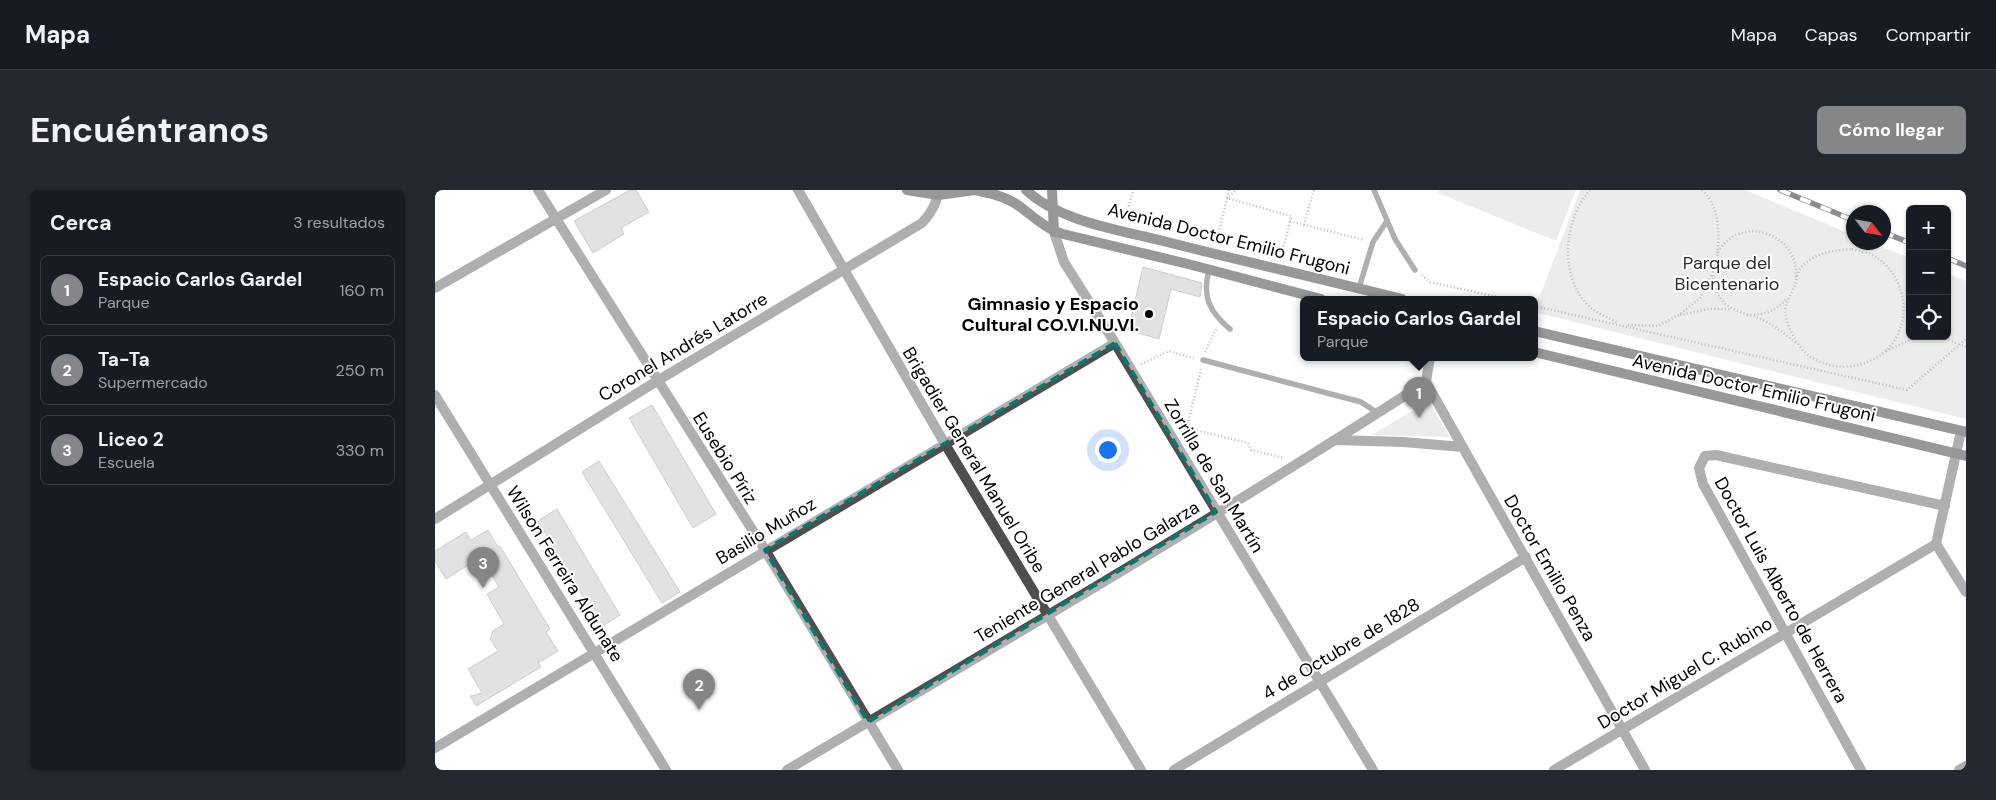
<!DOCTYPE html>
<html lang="es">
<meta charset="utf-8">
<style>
body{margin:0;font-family:"DM Sans",sans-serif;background:#242831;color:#f1f3f6}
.controls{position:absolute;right:15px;top:15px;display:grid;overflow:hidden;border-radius:8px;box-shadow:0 1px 4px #0004}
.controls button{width:45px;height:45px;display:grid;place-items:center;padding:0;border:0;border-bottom:1px solid #363941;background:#171b24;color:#f1f3f6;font:25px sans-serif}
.compass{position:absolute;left:1411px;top:15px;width:45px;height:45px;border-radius:50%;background:#171b24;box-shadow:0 1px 4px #0004;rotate:121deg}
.you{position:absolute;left:672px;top:259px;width:18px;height:18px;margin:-12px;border:4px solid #fff;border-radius:50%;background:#1a73e8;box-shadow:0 0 0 8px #1a73e833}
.badge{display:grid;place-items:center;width:32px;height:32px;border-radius:50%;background:#858687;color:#fff;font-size:16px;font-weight:700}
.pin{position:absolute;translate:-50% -41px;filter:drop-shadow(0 1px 2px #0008)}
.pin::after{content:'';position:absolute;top:26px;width:18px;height:15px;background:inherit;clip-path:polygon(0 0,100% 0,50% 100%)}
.popup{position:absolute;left:865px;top:106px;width:238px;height:65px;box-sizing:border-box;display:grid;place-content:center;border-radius:8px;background:#171b24;filter:drop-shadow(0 1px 4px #0005);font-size:16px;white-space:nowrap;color:#9ea1a6}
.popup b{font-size:19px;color:#f1f3f6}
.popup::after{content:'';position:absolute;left:50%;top:100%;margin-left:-10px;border:10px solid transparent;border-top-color:#171b24}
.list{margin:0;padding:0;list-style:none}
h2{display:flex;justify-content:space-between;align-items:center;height:65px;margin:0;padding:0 20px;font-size:21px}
h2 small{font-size:16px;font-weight:400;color:#9ea1a6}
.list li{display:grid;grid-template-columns:32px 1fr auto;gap:15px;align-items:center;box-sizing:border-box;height:70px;margin:0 10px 10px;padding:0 10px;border:1px solid #363941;border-radius:8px}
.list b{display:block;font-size:19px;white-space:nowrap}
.list p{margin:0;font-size:16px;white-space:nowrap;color:#9ea1a6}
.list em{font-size:16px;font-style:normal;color:#9ea1a6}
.icon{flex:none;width:28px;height:28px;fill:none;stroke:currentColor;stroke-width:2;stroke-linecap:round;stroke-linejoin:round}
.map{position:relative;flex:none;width:1531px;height:580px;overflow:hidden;border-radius:8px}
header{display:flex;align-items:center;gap:30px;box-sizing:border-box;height:70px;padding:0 25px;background:#171b24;border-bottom:1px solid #363941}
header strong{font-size:24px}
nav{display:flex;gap:28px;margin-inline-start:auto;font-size:18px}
.intro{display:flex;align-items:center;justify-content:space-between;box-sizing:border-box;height:120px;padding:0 30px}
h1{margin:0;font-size:35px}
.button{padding:12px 22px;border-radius:8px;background:#858687;color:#fff;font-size:18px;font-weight:700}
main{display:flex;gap:30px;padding:0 30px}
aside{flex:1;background:#171b24;border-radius:8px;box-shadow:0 1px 4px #0004}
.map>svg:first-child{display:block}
</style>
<header>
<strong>Mapa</strong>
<nav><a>Mapa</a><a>Capas</a><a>Compartir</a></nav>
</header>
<div class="intro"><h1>Encuéntranos</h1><a class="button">Cómo llegar</a></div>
<main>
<aside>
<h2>Cerca<small>3 resultados</small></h2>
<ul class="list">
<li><span class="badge">1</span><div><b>Espacio Carlos Gardel</b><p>Parque</p></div><em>160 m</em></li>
<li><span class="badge">2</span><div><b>Ta-Ta</b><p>Supermercado</p></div><em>250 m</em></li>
<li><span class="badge">3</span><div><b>Liceo 2</b><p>Escuela</p></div><em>330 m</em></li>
</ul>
</aside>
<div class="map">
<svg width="1531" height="580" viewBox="0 0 1531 580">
<rect width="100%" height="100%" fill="#fff"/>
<path fill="#d5d5d5" d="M1004 0H1141L1121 51 1003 3Z
M1145 0H1310L1418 45V52L1437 53 1475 68V146H1512V83L1531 91V229L1099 122Z
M993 211 1015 247 937 245Z"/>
<path fill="#bebebe" stroke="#929292" d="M195 0H201L214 22 186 38 189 44 158 63 139 31Z
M708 77 767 93 765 107 736 99 724 149 693 140Z
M217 215 281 324 258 338 194 228Z
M164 271 245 402 227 413 147 282Z
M122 319 185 425 166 437 103 331Z
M53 340 63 357 65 356 115 439 111 442 123 461 103 473 106 477 41 516 35 506 47 503 33 479 63 461 55 449 58 441 69 434 52 404 64 397 46 367 11 389 0 371V361L31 342 36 350Z"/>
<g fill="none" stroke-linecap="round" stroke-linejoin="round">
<path stroke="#707070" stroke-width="2.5" stroke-dasharray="1 2.5" stroke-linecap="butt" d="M794 0 792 8 856 26 846 68
M1155 0C1128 30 1123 89 1156 118 1163 124 1175 128 1183 133
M1267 0C1284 16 1285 42 1282 64
M690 30 698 0
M855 31 929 50
M869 35 879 0
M781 53 792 8 801 0
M1417 59C1423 61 1430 62 1435 64 1465 78 1477 117 1462 146 1447 176 1404 186 1376 167 1367 161 1361 151 1356 141 1352 134 1349 122 1351 115 1353 109 1357 103 1359 97 1361 92 1362 84 1365 79 1377 63 1399 60 1417 59Z
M987 85 995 92 1071 109
M1361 87C1364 47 1313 25 1287 56 1283 60 1282 68 1280 73 1276 86 1278 98 1286 109 1296 122 1312 123 1326 129 1339 135 1350 144 1361 153
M1099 116 1472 200 1531 149
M1245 125 1274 119H1296
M1312 125C1328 125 1341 122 1352 108
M1193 135 1223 136 1244 125 1265 108 1277 84
M1504 146 1531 157
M1451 161 1477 149 1502 146
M770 162 782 137
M706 174 734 161 759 168
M752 238 813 253 816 260 849 268
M746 241 752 238 766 179"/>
<path stroke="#4e4e4e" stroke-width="5.5" d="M939 0 960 49 980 80
M774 80C767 106 774 122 795 139
M924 98 938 52 952 31
M768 170 926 212 943 223"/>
<path stroke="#4e4e4e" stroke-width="10" d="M103 0 330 360 463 580
M363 0 510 254 706 580
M619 42 629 72 680 153 938 580
M0 98 171 0
M991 192 1210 580
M991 192 995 167
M0 205 231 580
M901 250 968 252 1028 257
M0 329 222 191 487 33C495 24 503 13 503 0
M1501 354 1526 241
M1501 354 1531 402
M0 558 680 153
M352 580C566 453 782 327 991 192
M739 580 1091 367
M1119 580 1501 354
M1426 580 1268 294 1264 278 1270 266 1281 265 1510 316
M1524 580 1531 576"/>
<path stroke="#1b1b1b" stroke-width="10" d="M472 0 503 5 540 0
M540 0C554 3 569 6 581 14 596 24 610 39 628 44L757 75 886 109
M591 0C623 31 685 40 728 51 807 71 887 89 967 109
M617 0 619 42
M1099 141 1531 242
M1099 162 1531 266"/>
<g stroke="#000" stroke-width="5.5">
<path id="rail" d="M1345 0 1418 30
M1448 42 1475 53
M1512 68 1531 76"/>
</g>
<use href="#rail" stroke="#fff" stroke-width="4" stroke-dasharray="11" stroke-linecap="butt"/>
</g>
<path d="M0 0H1531V580H0ZM680 153 781 322 433 532 330 360Z" fill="#fff" fill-opacity=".55" fill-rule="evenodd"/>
<path fill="none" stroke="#0f766e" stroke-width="4" stroke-dasharray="10 6" stroke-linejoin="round" d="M680 153 781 322 433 532 330 360Z"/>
<circle fill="#000" stroke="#fff" stroke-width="2" cx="714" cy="124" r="5"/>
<g text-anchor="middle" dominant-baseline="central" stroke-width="4" stroke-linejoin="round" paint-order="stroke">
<g font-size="18" fill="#000" stroke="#fff">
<text transform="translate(794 49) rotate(14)">Avenida Doctor Emilio Frugoni</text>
<text transform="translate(248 157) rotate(-31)">Coronel Andrés Latorre</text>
<text transform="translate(1319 198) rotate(13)">Avenida Doctor Emilio Frugoni</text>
<text transform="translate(290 268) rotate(58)">Eusebio Píriz</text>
<text transform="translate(539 270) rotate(59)">Brigadier General Manuel Oribe</text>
<text transform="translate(779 286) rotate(59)">Zorrilla de San Martín</text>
<text transform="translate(331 341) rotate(-31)">Basilio Muñoz</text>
<text transform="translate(1115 378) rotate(60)">Doctor Emilio Penza</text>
<text transform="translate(652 382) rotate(-31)">Teniente General Pablo Galarza</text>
<text transform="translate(130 384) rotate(58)">Wilson Ferreira Aldunate</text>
<text transform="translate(1346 400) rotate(61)">Doctor Luis Alberto de Herrera</text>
<text transform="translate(906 459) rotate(-31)">4 de Octubre de 1828</text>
<text transform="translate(1250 483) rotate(-31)">Doctor Miguel C. Rubino</text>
</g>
<g font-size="18" fill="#2c2c2c" stroke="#fff">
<text x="1292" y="73">Parque del<tspan x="1292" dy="21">Bicentenario</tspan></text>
</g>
<g font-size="18" font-weight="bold" fill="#000" stroke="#fff" text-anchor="end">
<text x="704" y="114">Gimnasio y Espacio<tspan x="704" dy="21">Cultural CO.VI.NU.VI.</tspan></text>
</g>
</g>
</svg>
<div class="controls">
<button>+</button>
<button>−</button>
<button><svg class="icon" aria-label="locate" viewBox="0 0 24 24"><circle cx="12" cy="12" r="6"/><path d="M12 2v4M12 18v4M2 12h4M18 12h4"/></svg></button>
</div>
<svg class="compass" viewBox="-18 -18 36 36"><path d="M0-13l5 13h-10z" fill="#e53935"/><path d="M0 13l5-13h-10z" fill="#9ea1a6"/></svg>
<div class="you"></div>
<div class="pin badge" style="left:984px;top:228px">1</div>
<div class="popup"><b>Espacio Carlos Gardel</b>Parque</div>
<div class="pin badge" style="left:264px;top:520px">2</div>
<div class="pin badge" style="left:48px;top:398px">3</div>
</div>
</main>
